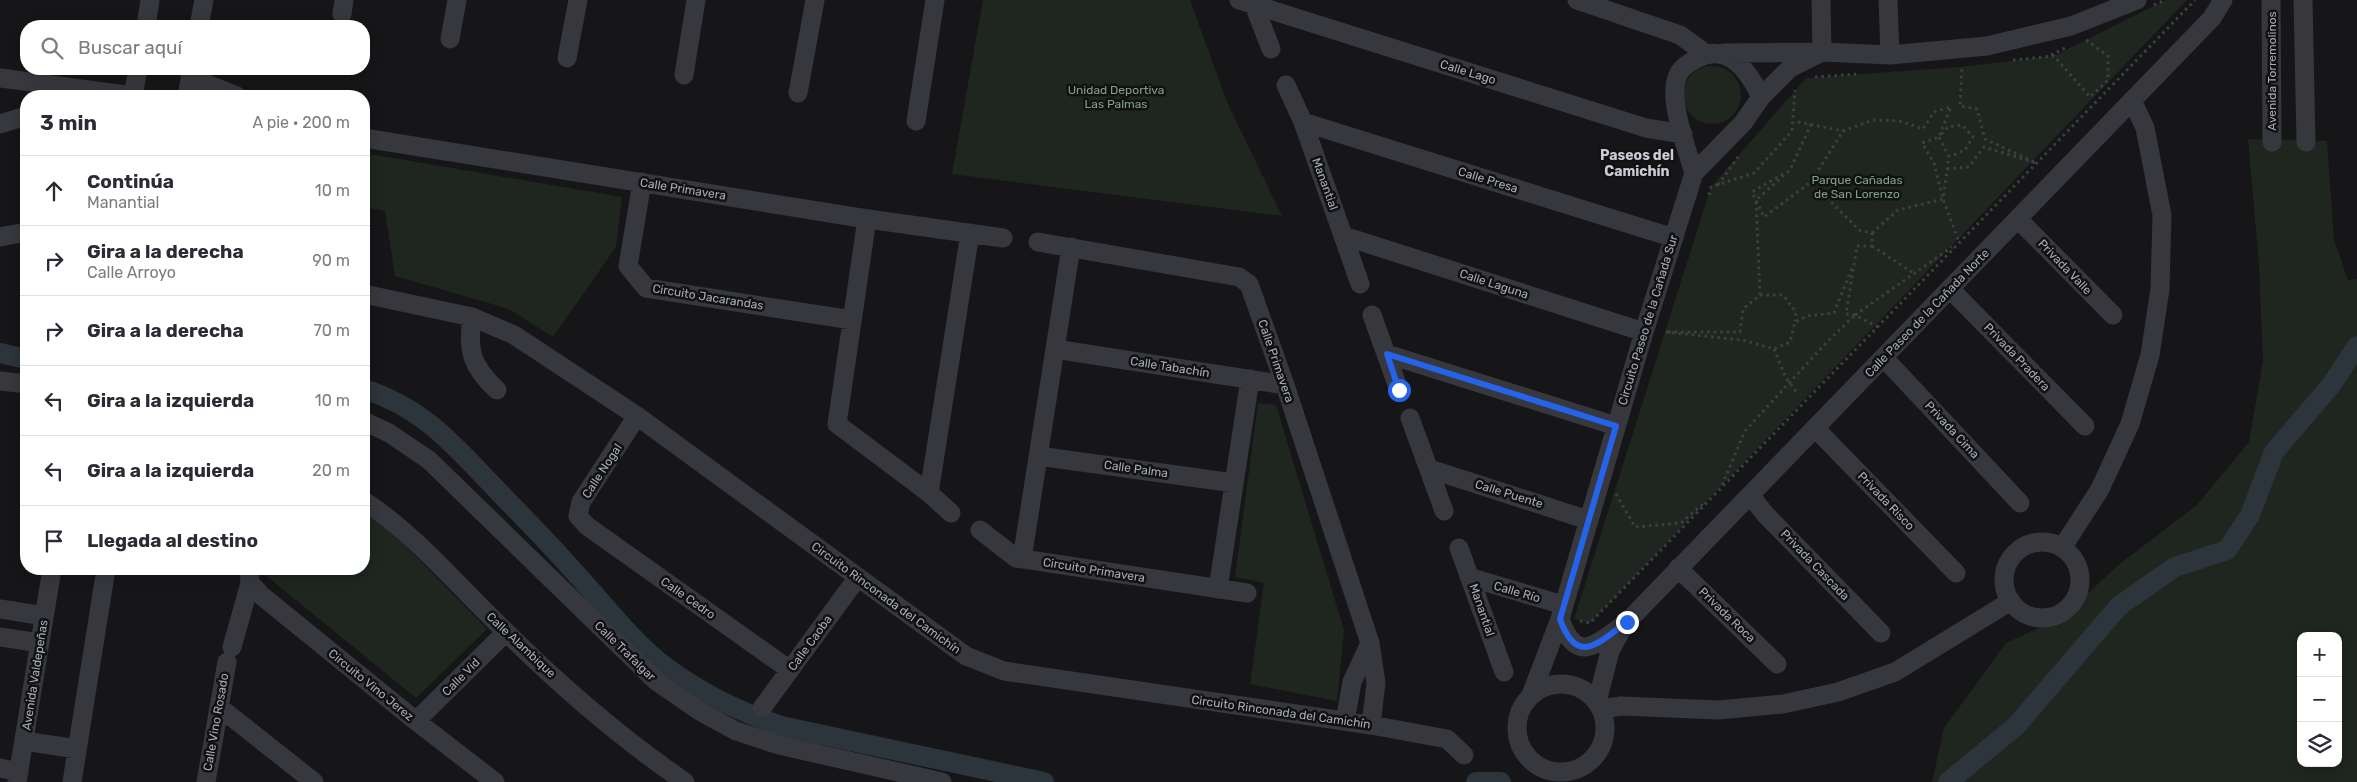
<!DOCTYPE html>
<html lang="es">
<meta charset="utf-8">
<style>
body{margin:0;font-family:Rubik,sans-serif;background:#f2f2f3;color:#2b2b33}
.controls{position:absolute;right:15px;bottom:15px;display:grid;overflow:hidden;border-radius:10px;box-shadow:0 2px 12px #0003}
.controls button{width:45px;height:45px;display:grid;place-items:center;padding:0;border:0;border-bottom:1px solid #e1e1e2;background:#fff;color:#2b2b33;font:25px sans-serif}
.stop{position:absolute;width:15px;height:15px;margin:-11px;border:4px solid #2563eb;border-radius:50%;background:#fff}
.stop.end{background:#2563eb;border-color:#fff;box-shadow:0 1px 5px #0008}
.list{margin:0;padding:0;list-style:none}
h2{display:flex;justify-content:space-between;align-items:center;height:65px;margin:0;padding:0 20px;font-size:21px}
h2 small{font-size:16px;font-weight:400;color:#7c7c81}
.list li{display:grid;grid-template-columns:32px 1fr auto;gap:15px;align-items:center;box-sizing:border-box;height:70px;padding:0 20px;border-top:1px solid #e1e1e2}
.list b{display:block;font-size:19px;white-space:nowrap}
.list p{margin:0;font-size:16px;white-space:nowrap;color:#7c7c81}
.list em{font-size:16px;font-style:normal;color:#7c7c81}
.icon{flex:none;width:28px;height:28px;fill:none;stroke:currentColor;stroke-width:2;stroke-linecap:round;stroke-linejoin:round}
.map{position:relative;flex:none;width:2357px;height:782px;overflow:hidden}
.search{position:absolute;background:#fff;box-shadow:0 2px 12px #0003;left:20px;top:20px;width:350px;height:55px;display:flex;align-items:center;gap:12px;box-sizing:border-box;padding:0 18px;border-radius:20px;color:#7c7c81;font-size:19px}
.panel{position:absolute;background:#fff;box-shadow:0 2px 12px #0003;left:20px;top:90px;width:350px;height:485px;border-radius:20px}
.map>svg:first-child{display:block}
</style>
<div class="map">
<svg width="2357" height="782" viewBox="0 0 2357 782">
<rect width="100%" height="100%" fill="#161618"/>
<path fill="#1e261f" fill-rule="evenodd" d="M983 0H1190L1227 102 1282 216 952 174Z
M2166 0H2187L1590 623 1574 619 1711 187 1806 78 1960 67 2054 56Z
M1683 95a29 29 0 1 1 58 0a29 29 0 1 1-58 0Z
M2248 139 2327 141 2334 240 2348 280 2357 279V782H1932L1944 728 2006 643 2063 617 2117 566 2197 505 2249 442 2263 361 2259 264ZM2301 636H2338V763H2301Z
M364 153 622 197 616 247 553 337 509 309 395 276 385 211 364 207Z
M1258 403 1276 405 1344 630 1337 701 1250 684 1264 583 1235 577Z
M364 512 396 536 487 629 416 698 264 574 265 569H364Z"/>
<g fill="none" stroke-linecap="round" stroke-linejoin="round">
<path stroke="#2c353c" stroke-width="20" d="M0 353 26 359
M364 389C423 408 453 444 495 488 523 517 551 545 578 576 604 604 628 636 658 661 695 690 737 711 781 726L1044 782
M1476 782H1501
M1948 782 2016 726 2119 606 2175 567 2227 550 2250 515 2274 452 2332 384 2357 346"/>
<path stroke="#3d3f44" stroke-width="3" stroke-dasharray="2.5 4" stroke-linecap="butt" d="M2154 5 2165 0
M2051 55 2065 48
M2013 60 2054 56 2090 97 2108 80V56L2085 39
M1815 77 1856 74
M1798 122 1843 131
M1811 124 1790 170 1756 200 1760 295 1743 309 1740 332H1665L1742 340 1774 349 1790 342 1795 322 1807 316 1834 313 1853 265
M1947 169 1969 167 1984 147 2036 163 1985 139 1977 109 1960 106 1962 66
M1783 174 1752 192 1764 217 1811 182
M1718 185 1738 157
M1709 195 1711 187 1754 173 1792 131 1795 90
M1872 233 1898 210 1943 199 1949 157 1939 137 1948 127 1962 125 1973 137 1965 150 1949 157
M1872 246 1915 274
M1760 295H1783L1796 312 1795 321
M1855 315 1846 314 1857 246H1872V233L1859 230 1811 182 1843 131 1873 120 1899 121 1923 129 1934 112 1951 107 1939 137 1922 143 1934 163 1943 199 1959 242
M1878 327 1855 315 1952 247
M1774 349 1786 378 1797 393
M1722 485 1745 431 1825 344 1855 315
M1616 494 1635 527 1681 523 1705 502
M1580 621 1590 623 2195 0"/>
<path stroke="#37383d" stroke-width="19" d="M1239 0 1646 128 1683 134
M1577 0 1680 35 1706 54
M1821 0 1822 52
M1888 0 1890 55
M2271 0 2272 142
M2303 0 2306 142
M1254 5 1271 49
M342 14 344 0
M146 26 150 0
M199 26 204 0
M450 39 457 0
M1723 53 1822 52 1890 55 1987 46 2071 26 2137 0
M567 58 578 0
M684 75 696 0
M190 77 237 96
M0 78 133 96 138 69
M1286 85 1303 122 1360 284
M798 93 815 0
M187 96 192 69
M916 121 935 0
M1303 122 1674 238
M0 124 26 116
M364 138 861 218 1003 238
M1694 173C1687 149 1667 98 1678 75 1682 66 1691 62 1698 58 1729 42 1749 72 1761 97
M642 182 628 266 646 288 852 320
M867 219 837 424 929 493 951 513
M2018 219 2113 315
M1344 236 1644 332
M0 237 26 232
M1038 242 1239 277 1249 284 1285 385 1370 643 1376 683 1371 725
M1950 289 2085 426
M364 294 472 317 514 335 637 416 966 656 1004 671 1371 725 1447 739 1464 755
M1372 315 1399 390
M472 317C467 351 472 367 497 390
M1055 349 1285 385
M1387 354 1616 426
M1884 358 2020 503
M0 381 26 384
M637 416 581 502 578 516 587 526 790 670
M1410 418 1444 511
M364 421 389 433 429 460 656 681 701 712 736 731 779 745 942 782
M1815 428 1956 573
M1038 456 1234 483
M1430 469 1588 520
M929 493 970 233
M1750 495 1765 514 1881 633
M364 501C415 534 456 584 500 626 557 683 619 737 685 782
M980 530 1016 558 1247 593
M2004 580a38 38 0 1 1 76 0a38 38 0 1 1-76 0Z
M1459 548 1504 672
M2062 548 2100 489 2130 424 2150 355 2160 289 2162 215 2145 128 2132 100
M1022 559 1071 247
M1678 568 1777 664
M1472 578 1563 605
M250 583 262 596 416 721 495 782
M1218 589 1250 379
M0 609 44 616
M1560 619C1577 667 1598 643 1627 622L2212 18 2223 0
M0 637 40 643
M232 647 250 583 249 569
M1517 728a44 44 0 1 1 88 0a44 44 0 1 1-88 0Z
M1531 695 1560 619 1644 332 1694 173 1743 123 1761 97 1790 68 1822 52
M1597 702 1610 651 1622 629
M219 707 314 782
M762 708 858 577
M1602 709 1621 706 1718 710 1783 704 1838 692 1895 672 2011 601
M416 721 506 632
M1345 721 1352 682 1370 643
M24 741 77 749
M0 768 19 772
M17 782 52 569
M72 782 106 569
M206 782 227 662"/>
</g>
<g fill="none" stroke-linecap="round" stroke-linejoin="round">
<path stroke="#2563eb" stroke-width="6" d="M1399 390 1387 354 1616 426 1560 619C1577 667 1598 643 1627 622"/>
</g>
<g text-anchor="middle" dominant-baseline="central" stroke-width="5" stroke-linejoin="round" paint-order="stroke">
<g font-size="12" fill="#a8adb8" stroke="#111113">
<text transform="translate(2272 71) rotate(-90)">Avenida Torremolinos</text>
<text transform="translate(1468 72) rotate(17)">Calle Lago</text>
<text transform="translate(1488 180) rotate(17)">Calle Presa</text>
<text transform="translate(1325 184) rotate(70)">Manantial</text>
<text transform="translate(683 189) rotate(9)">Calle Primavera</text>
<text transform="translate(2065 267) rotate(46)">Privada Valle</text>
<text transform="translate(1494 284) rotate(18)">Calle Laguna</text>
<text transform="translate(708 297) rotate(9)">Circuito Jacarandas</text>
<text transform="translate(1927 313) rotate(-46)">Calle Paseo de la Cañada Norte</text>
<text transform="translate(1648 320) rotate(-73)">Circuito Paseo de la Cañada Sur</text>
<text transform="translate(2017 357) rotate(46)">Privada Pradera</text>
<text transform="translate(1276 361) rotate(71)">Calle Primavera</text>
<text transform="translate(1170 367) rotate(9)">Calle Tabachín</text>
<text transform="translate(1952 430) rotate(47)">Privada Cima</text>
<text transform="translate(1136 469) rotate(8)">Calle Palma</text>
<text transform="translate(602 471) rotate(-57)">Calle Nogal</text>
<text transform="translate(1509 494) rotate(17)">Calle Puente</text>
<text transform="translate(1886 501) rotate(46)">Privada Risco</text>
<text transform="translate(1815 565) rotate(46)">Privada Cascada</text>
<text transform="translate(1094 570) rotate(9)">Circuito Primavera</text>
<text transform="translate(1517 592) rotate(16)">Calle Río</text>
<text transform="translate(688 598) rotate(35)">Calle Cedro</text>
<text transform="translate(886 598) rotate(36)">Circuito Rinconada del Camichín</text>
<text transform="translate(1482 610) rotate(71)">Manantial</text>
<text transform="translate(1727 615) rotate(44)">Privada Roca</text>
<text transform="translate(810 643) rotate(-54)">Calle Caoba</text>
<text transform="translate(521 645) rotate(43)">Calle Alambique</text>
<text transform="translate(625 651) rotate(44)">Calle Trafalgar</text>
<text transform="translate(35 675) rotate(-81)">Avenida Valdepeñas</text>
<text transform="translate(461 677) rotate(-45)">Calle Vid</text>
<text transform="translate(371 685) rotate(39)">Circuito Vino Jerez</text>
<text transform="translate(1281 712) rotate(8)">Circuito Rinconada del Camichín</text>
<text transform="translate(216 722) rotate(-80)">Calle Vino Rosado</text>
</g>
<g font-size="12" fill="#7fa381" stroke="#111113">
<text x="1116" y="90">Unidad Deportiva<tspan x="1116" dy="14">Las Palmas</tspan></text>
<text x="1857" y="180">Parque Cañadas<tspan x="1857" dy="14">de San Lorenzo</tspan></text>
</g>
<g font-size="14" font-weight="bold" fill="#c9ccd4" stroke="#111113">
<text x="1637" y="155">Paseos del<tspan x="1637" dy="16">Camichín</tspan></text>
</g>
</g>
</svg>
<div class="controls">
<button>+</button>
<button>−</button>
<button><svg class="icon" aria-label="layers" viewBox="0 0 24 24"><path d="M12 4l9 5-9 5-9-5zM3 14l9 5 9-5"/></svg></button>
</div>
<div class="stop" style="left:1399px;top:390px"></div>
<div class="stop end" style="left:1627px;top:622px"></div>
<div class="search"><svg class="icon" aria-label="search" viewBox="0 0 24 24"><circle cx="10" cy="10" r="6"/><path d="M15 15l6 6"/></svg>Buscar aquí</div>
<section class="panel">
<h2>3 min<small>A pie · 200 m</small></h2>
<ul class="list">
<li><svg class="icon" aria-label="ahead" viewBox="0 0 24 24"><path d="M12 20V5M6 11l6-6 6 6"/></svg><div><b>Continúa</b><p>Manantial</p></div><em>10 m</em></li>
<li><svg class="icon" aria-label="right" viewBox="0 0 24 24"><path d="M7 20v-9h11M14 6l5 5-5 5"/></svg><div><b>Gira a la derecha</b><p>Calle Arroyo</p></div><em>90 m</em></li>
<li><svg class="icon" aria-label="right" viewBox="0 0 24 24"><path d="M7 20v-9h11M14 6l5 5-5 5"/></svg><div><b>Gira a la derecha</b></div><em>70 m</em></li>
<li><svg class="icon" aria-label="left" viewBox="0 0 24 24"><path d="M17 20v-9H6M10 6l-5 5 5 5"/></svg><div><b>Gira a la izquierda</b></div><em>10 m</em></li>
<li><svg class="icon" aria-label="left" viewBox="0 0 24 24"><path d="M17 20v-9H6M10 6l-5 5 5 5"/></svg><div><b>Gira a la izquierda</b></div><em>20 m</em></li>
<li><svg class="icon" aria-label="arrive" viewBox="0 0 24 24"><path d="M6 21V4h12l-3 4 3 4H6"/></svg><div><b>Llegada al destino</b></div></li>
</ul>
</section>
</div>
